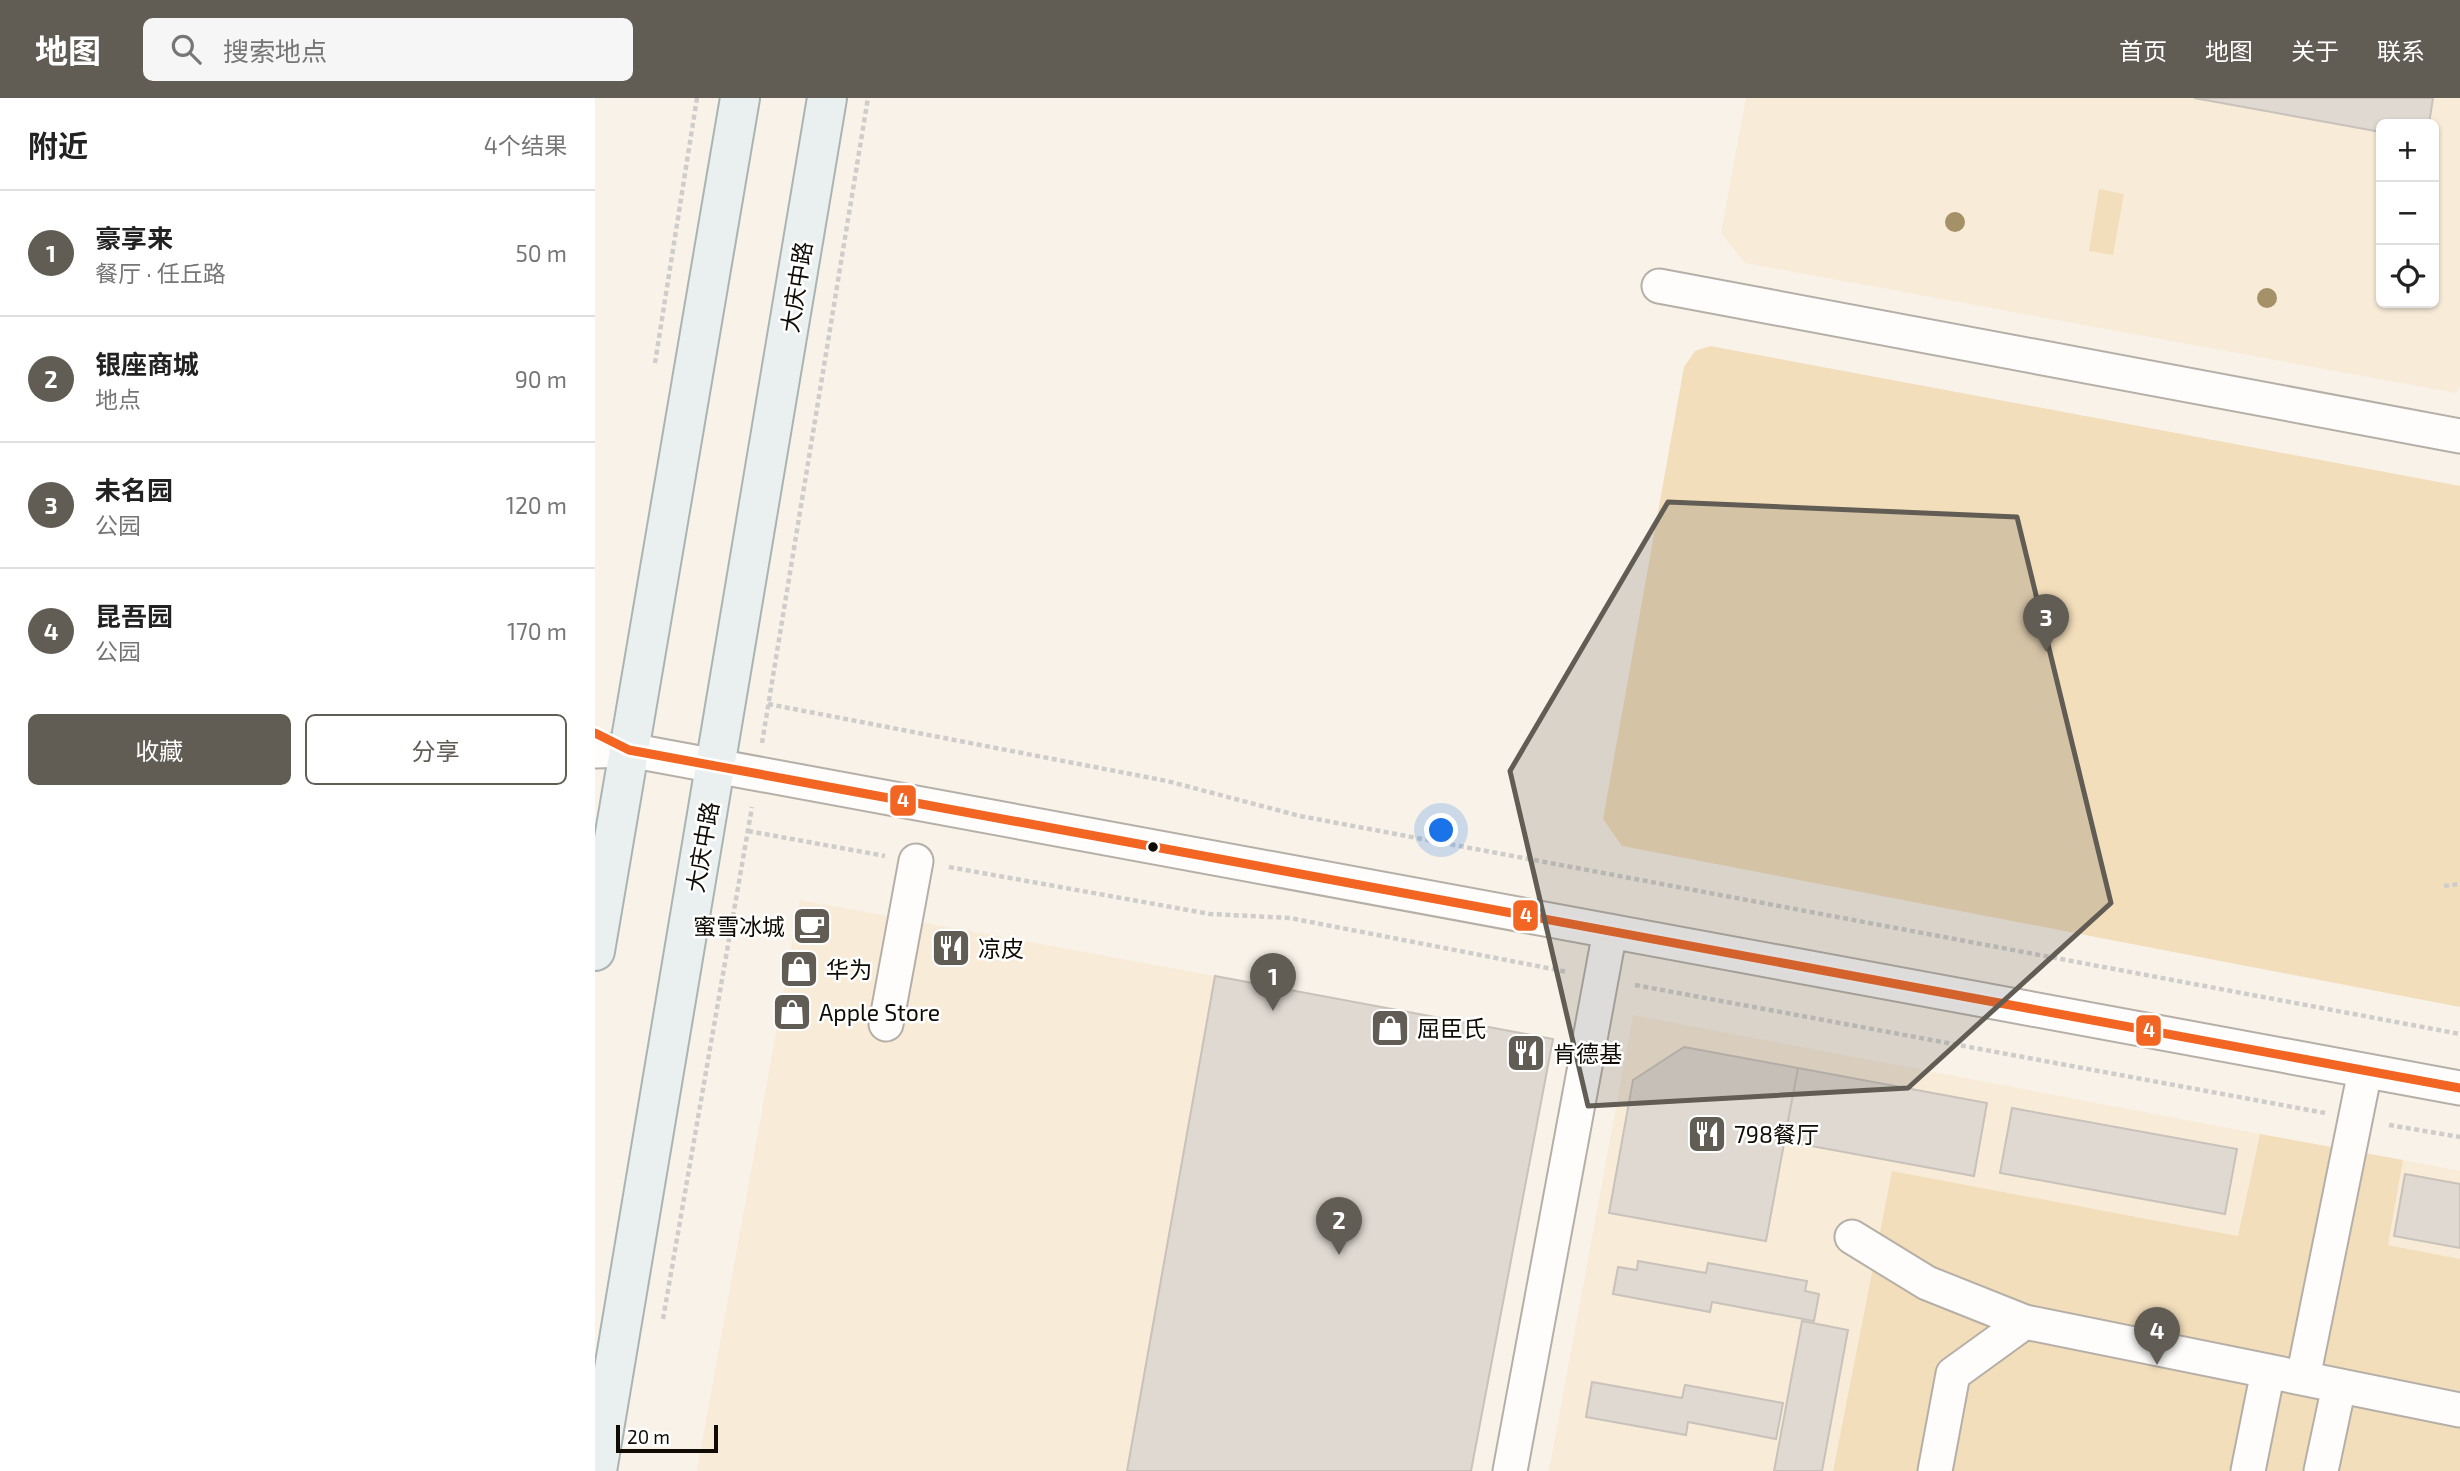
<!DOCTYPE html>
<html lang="zh">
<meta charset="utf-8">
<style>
body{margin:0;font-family:"Exo 2","Noto Sans SC",sans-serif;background:#f6f6f6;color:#222}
.controls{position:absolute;right:21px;top:21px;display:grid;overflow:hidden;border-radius:10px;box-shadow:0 2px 5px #0004}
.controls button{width:63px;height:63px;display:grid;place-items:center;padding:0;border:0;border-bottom:2px solid #e0e0e0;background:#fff;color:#222;font:35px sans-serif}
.scale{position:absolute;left:21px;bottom:18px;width:102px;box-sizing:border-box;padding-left:7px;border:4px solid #100c05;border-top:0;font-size:19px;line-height:24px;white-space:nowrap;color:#100c05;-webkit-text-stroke:5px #fff;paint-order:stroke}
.you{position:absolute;left:847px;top:733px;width:24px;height:24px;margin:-18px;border:5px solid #fff;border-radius:50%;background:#1a73e8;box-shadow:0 0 0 10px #1a73e833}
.badge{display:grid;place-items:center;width:46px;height:46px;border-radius:50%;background:#615c54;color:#fff;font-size:23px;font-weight:700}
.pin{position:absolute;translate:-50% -58px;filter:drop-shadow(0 2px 4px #0008)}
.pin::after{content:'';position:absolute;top:37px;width:24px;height:21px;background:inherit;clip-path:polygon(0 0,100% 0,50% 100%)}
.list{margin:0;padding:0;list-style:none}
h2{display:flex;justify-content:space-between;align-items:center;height:91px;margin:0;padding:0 28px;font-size:30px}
h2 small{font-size:23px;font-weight:400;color:#767676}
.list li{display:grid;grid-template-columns:46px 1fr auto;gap:21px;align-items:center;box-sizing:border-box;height:126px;padding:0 28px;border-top:2px solid #e0e0e0}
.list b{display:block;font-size:26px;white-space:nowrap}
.list p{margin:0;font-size:23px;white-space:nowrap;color:#767676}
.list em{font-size:23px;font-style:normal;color:#767676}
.actions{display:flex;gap:14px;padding:21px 28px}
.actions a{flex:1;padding:16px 0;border:2px solid #615c54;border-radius:10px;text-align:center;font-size:24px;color:#615c54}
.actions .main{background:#615c54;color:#fff}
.icon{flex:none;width:38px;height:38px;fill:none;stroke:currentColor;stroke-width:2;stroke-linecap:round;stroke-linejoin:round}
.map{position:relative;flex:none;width:1865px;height:1373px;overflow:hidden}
header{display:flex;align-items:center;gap:42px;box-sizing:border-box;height:98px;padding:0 35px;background:#615c54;color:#fff}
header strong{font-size:33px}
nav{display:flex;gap:38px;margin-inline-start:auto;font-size:24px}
.search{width:490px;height:63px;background:#f6f6f6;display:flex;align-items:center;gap:18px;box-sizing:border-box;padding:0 24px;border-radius:10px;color:#767676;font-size:26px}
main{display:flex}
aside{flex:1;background:#fff}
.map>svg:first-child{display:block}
</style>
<header>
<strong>地图</strong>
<div class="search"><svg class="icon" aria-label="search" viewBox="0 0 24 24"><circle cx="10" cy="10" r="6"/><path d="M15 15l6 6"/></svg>搜索地点</div>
<nav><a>首页</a><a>地图</a><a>关于</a><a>联系</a></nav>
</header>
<main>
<aside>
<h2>附近<small>4个结果</small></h2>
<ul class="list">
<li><span class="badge">1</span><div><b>豪享来</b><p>餐厅 · 任丘路</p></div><em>50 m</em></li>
<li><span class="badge">2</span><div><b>银座商城</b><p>地点</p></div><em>90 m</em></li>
<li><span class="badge">3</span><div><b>未名园</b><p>公园</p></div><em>120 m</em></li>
<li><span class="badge">4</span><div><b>昆吾园</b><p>公园</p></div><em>170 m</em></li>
</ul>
<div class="actions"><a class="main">收藏</a><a>分享</a></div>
</aside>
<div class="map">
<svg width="1865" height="1373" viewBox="0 0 1865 1373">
<rect width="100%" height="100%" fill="#f8f2e8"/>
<path fill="#f8ebd8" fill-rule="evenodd" d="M1151 0H1865V288L1861 295 1150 165 1126 135ZM1786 26H1839V205H1786Z
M205 802 620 878 532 1373H102Z
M1038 917 1665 1036 1644 1138 1297 1073 1238 1373H954Z
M1808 1062 1865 1073V1161L1793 1147Z"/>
<path fill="#f3debb" d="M1504 91 1529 96 1518 157 1494 153Z
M1115 248 1865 388V909L1027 748 1008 721 1089 269 1100 253Z
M1665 1036 1808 1062 1793 1147 1865 1161V1373H1238L1297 1073 1643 1138Z"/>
<path fill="#dfd9d1" stroke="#c8c2ba" stroke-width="2" d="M1599 0H1838L1834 26H1786V34Z
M620 878 958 941 876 1373H532Z
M1089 949 1203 970 1171 1143 1014 1115 1038 982Z
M1203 970 1392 1005 1379 1078 1189 1043Z
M1417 1010 1642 1051 1630 1116 1405 1075Z
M1810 1076 1865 1086V1150L1799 1138Z
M1043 1163 1111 1175 1113 1165 1212 1183 1210 1193 1224 1196 1219 1223 1117 1204 1115 1214 1018 1196 1023 1169 1042 1172Z
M1207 1223 1253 1232 1227 1373H1179Z
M997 1284 1087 1300 1090 1287 1188 1305 1181 1341 1093 1324 1091 1337 991 1319Z"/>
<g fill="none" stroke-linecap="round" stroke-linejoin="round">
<g stroke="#b5afa7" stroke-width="37">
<path id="minor" d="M1064 188 1865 338
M0 653 34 652 1865 990
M291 926 321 763
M1257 1139 1332 1185 1430 1224 1865 1312
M1708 1280 1770 973
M915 1373 1015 833
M1340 1373 1358 1276 1430 1224
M1653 1373 1673 1273
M1726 1373 1744 1288"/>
</g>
<g stroke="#aab4b2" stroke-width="42">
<path id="major" d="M0 853 145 0
M2 1373 232 0"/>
</g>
<path stroke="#cfcdcb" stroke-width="4.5" stroke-dasharray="5 3.5" stroke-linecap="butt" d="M60 265 102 0
M173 606 572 683 705 718 1865 936
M167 645 273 0
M153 733 290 758
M354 769 615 816 695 820 973 874
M1849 788 1865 786
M1040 887 1730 1015
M1794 1027 1865 1039
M68 1221 157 709"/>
<use href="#minor" stroke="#fefdfc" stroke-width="33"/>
<use href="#major" stroke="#eaf0f0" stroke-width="38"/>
<g stroke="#fff" stroke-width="14">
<path id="bus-1" d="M0 635 34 652 1865 990"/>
</g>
<use href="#bus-1" stroke="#f26522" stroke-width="9"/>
</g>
<g fill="#a49168">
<circle cx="1360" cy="124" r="10"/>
<circle cx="1672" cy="200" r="10"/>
</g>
<path fill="#615c54" fill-opacity="0.2" stroke="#615c54" stroke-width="5" stroke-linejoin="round" d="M1073 404 1422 419 1516 805 1313 990 993 1008 915 673Z"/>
<defs>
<g id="cafe-square" transform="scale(2.0125)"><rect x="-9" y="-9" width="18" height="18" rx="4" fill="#615c54" stroke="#fff"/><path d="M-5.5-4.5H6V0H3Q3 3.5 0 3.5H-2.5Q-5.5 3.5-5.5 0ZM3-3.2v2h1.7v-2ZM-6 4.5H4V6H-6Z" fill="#fff"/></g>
<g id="restaurant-square" transform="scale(2.0125)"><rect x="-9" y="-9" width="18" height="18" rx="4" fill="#615c54" stroke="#fff"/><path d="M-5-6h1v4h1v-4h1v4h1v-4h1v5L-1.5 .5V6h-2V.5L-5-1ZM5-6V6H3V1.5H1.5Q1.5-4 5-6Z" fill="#fff"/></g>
<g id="shop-square" transform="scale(2.0125)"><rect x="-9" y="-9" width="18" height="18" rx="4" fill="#615c54" stroke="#fff"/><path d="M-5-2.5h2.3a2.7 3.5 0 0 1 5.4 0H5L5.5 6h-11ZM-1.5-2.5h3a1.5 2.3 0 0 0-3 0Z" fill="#fff"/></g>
</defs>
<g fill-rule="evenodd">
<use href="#cafe-square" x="217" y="828"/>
<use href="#restaurant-square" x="356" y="850"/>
<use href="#shop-square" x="204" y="871"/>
<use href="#shop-square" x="197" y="914"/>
<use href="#shop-square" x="795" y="930"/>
<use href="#restaurant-square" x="931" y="955"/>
<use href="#restaurant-square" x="1112" y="1036"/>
</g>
<circle fill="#100c05" stroke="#fff" stroke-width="2.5" cx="558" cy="749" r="6"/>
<g text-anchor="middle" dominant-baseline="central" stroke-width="5" stroke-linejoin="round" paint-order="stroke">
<g font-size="23" fill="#100c05" stroke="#fff">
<text transform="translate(201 189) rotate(-81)">大庆中路</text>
<text transform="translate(107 749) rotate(-80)">大庆中路</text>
</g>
<g font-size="23" fill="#100c05" stroke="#fff" text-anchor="start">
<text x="190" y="828" text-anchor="end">蜜雪冰城</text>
<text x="383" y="850">凉皮</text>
<text x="231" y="871">华为</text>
<text x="224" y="914">Apple Store</text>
<text x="822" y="930">屈臣氏</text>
<text x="958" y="955">肯德基</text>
<text x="1139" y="1036">798餐厅</text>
</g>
</g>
<g stroke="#fff" stroke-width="2.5">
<rect x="294" y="686" width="28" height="33" rx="7" fill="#f26522"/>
<rect x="917" y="801" width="27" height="33" rx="7" fill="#f26522"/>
<rect x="1540" y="916" width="27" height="33" rx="7" fill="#f26522"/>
</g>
<g font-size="19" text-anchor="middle" font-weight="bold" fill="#fff">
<text x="308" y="709">4</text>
<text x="931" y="824">4</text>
<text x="1554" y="939">4</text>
</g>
</svg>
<div class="controls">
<button>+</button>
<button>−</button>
<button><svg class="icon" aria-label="locate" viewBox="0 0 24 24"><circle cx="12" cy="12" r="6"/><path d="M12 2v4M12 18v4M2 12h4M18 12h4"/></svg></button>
</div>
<div class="scale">20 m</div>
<div class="you"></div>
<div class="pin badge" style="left:678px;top:913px">1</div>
<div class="pin badge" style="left:744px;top:1157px">2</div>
<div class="pin badge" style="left:1451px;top:554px">3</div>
<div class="pin badge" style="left:1562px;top:1267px">4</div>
</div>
</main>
